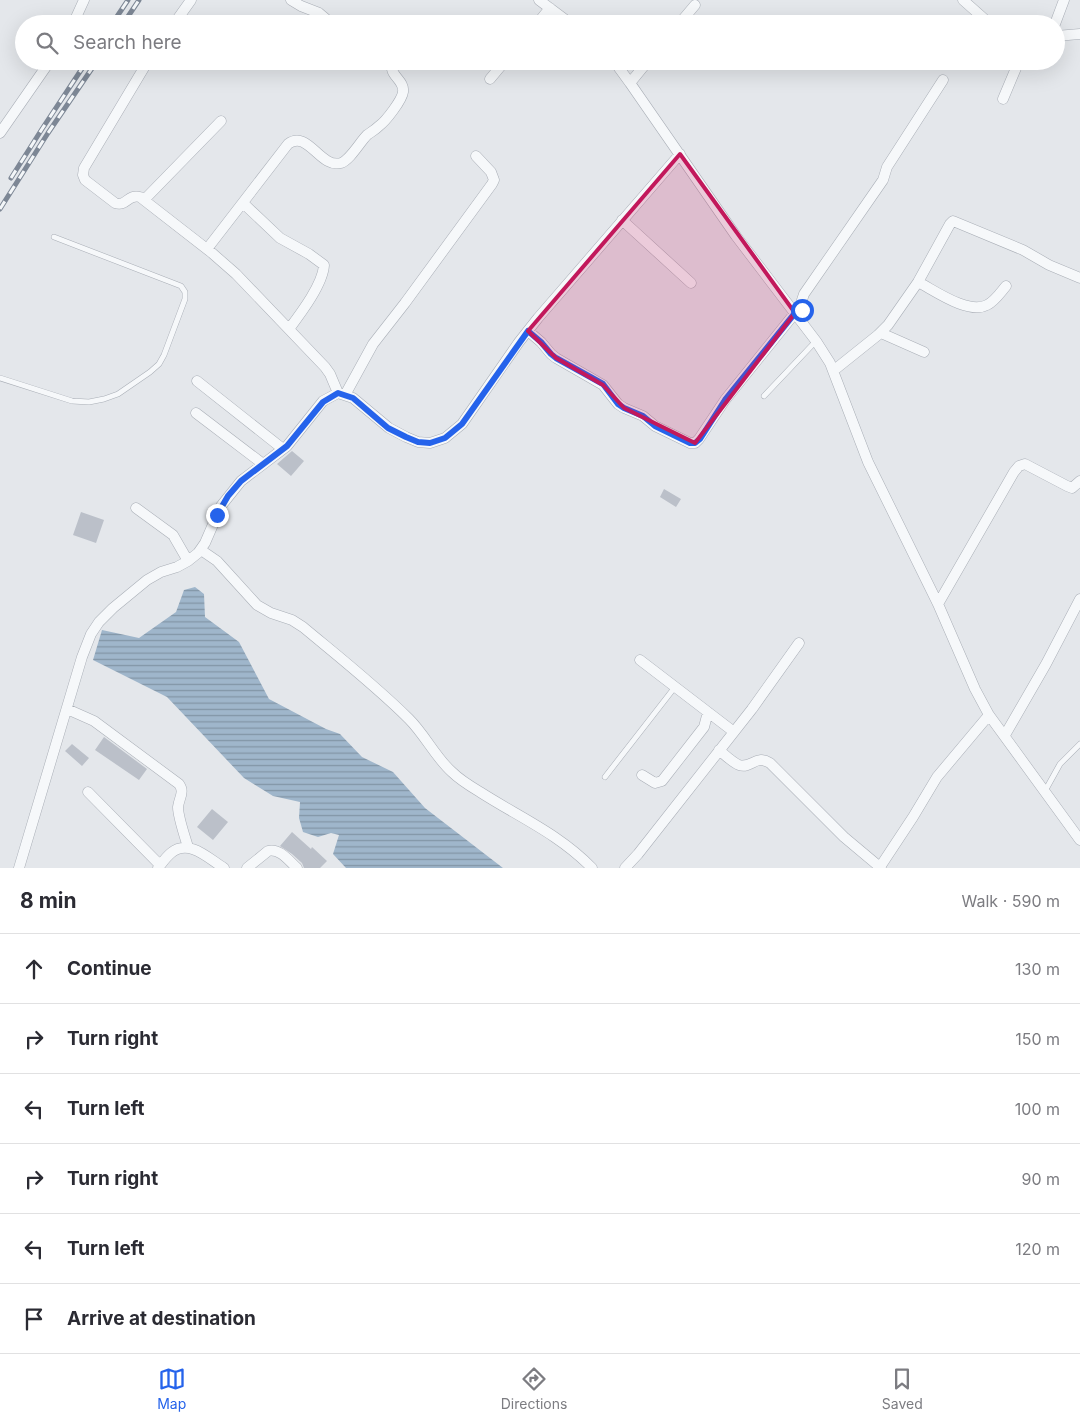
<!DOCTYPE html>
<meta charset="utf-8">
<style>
body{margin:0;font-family:Inter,sans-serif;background:#f7f7f7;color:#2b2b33}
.stop{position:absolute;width:15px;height:15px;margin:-11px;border:4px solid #2563eb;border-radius:50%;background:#fff}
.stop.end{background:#2563eb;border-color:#fff;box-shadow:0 1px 5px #0008}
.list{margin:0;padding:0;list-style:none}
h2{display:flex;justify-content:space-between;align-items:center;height:65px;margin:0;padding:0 20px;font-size:21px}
h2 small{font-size:16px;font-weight:400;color:#7c7c81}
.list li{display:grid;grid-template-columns:32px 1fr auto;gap:15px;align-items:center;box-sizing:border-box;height:70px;padding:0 20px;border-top:1px solid #e1e1e2}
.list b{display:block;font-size:19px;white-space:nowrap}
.list em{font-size:16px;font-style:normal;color:#7c7c81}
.icon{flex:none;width:28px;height:28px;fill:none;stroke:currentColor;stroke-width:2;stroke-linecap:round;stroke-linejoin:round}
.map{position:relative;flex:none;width:1080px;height:868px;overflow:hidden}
.search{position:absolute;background:#fff;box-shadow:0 5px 20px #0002;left:15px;right:15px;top:15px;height:55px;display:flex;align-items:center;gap:12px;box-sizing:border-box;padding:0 18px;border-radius:28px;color:#7c7c81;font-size:19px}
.sheet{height:485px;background:#fff}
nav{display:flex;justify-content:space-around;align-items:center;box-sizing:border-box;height:70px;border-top:1px solid #e1e1e2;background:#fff;font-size:14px;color:#7c7c81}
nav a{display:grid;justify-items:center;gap:2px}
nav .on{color:#2563eb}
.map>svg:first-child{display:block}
</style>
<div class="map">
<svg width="1080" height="868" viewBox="0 0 1080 868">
<defs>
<pattern id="water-rules" width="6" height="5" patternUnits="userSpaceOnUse" patternTransform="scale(1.25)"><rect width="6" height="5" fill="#9fb6cb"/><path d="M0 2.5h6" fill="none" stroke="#8295a6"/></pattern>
</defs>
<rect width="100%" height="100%" fill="#e4e7eb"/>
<path fill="url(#water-rules)" d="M195 587 204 594 205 617 239 642 269 699 326 729 340 734 362 757 393 772 425 808 503 868H346L333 854 339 835 331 833 318 837 303 832 299 818 300 802 273 796 244 778 167 697 93 660 102 630 139 638 176 612 184 590Z"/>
<path fill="#bbc0c9" d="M292 451 304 461 291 476 277 464Z
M664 489 681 499 676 507 660 497Z
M81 512 104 520 96 543 73 535Z
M104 737 147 769 139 780 95 750Z
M72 744 89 758 82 766 65 751Z
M212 809 228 822 213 840 197 827Z
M292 832 311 849 312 847 327 861 320 868H304L302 863 292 854 280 846Z"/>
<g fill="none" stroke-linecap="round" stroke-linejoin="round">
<g stroke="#a9aeb6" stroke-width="6">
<path id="lane" d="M0 378 72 401 89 402 104 399 118 394 150 372 159 364 164 355 185 299V292L181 286 54 237
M764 396 816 341
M605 777 675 687
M1045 791 1060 764 1080 744"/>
</g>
<g stroke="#a9aeb6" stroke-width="11">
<path id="street" d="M291 0 301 6 319 13 332 24
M539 0 571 24
M963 0 990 24
M73 24 84 0
M174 24 191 0
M537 24 550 8
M679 24 695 5
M1055 24 1064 0
M1056 36 1080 34
M148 61 84 168 83 175 85 180 115 203C127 207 127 194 140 197L212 253 236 274 325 367 330 374 338 393
M614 61 630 83 736 236 816 341 830 363 868 462 938 604 975 689 989 715 1080 840
M490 79 505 61
M630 83 648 61
M1003 99 1019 61
M0 133 50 61
M144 200 221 121
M243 203 280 238 309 254 324 265C323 284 301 313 289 329
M622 220 691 283
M207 249 288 144C308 129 320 169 341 163 350 160 360 142 367 135 371 132 375 130 379 126 386 121 402 100 403 92 405 79 387 76 393 61
M918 282C934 290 968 315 987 305 995 301 1000 293 1006 286
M798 317 802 310V300L804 294 883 180 887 167 943 80
M528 331 541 342 551 354 556 358 603 385 618 404 624 408 643 416 655 426 690 443H695L699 439 725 400 795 313
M881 333 924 352
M833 371 878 335 888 325 918 282 950 224 953 221 1023 250 1049 265 1080 278
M197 381 283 449
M345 395 373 344 405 303 492 184 494 180 491 172 476 156
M196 413 263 464
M136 508 173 535 188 561
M201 550 217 561 257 605 271 613 292 620 303 627C339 657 376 686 409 719 425 735 436 758 452 772 460 780 470 786 480 792 519 817 559 834 592 868
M938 604 1014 472 1019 466 1025 464 1067 486 1072 488 1080 481
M640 660 734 732
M67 709 94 721 179 784C185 792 179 798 178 807 178 817 185 837 188 847
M1005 735 1046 664 1080 599
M719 750C725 755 732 762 739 765 752 769 755 754 770 763L844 837 881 868
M642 775 655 783 662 781 704 727 708 712
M88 792 160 865
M880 867 913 817 937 777 989 715
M19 868 82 657 91 634 99 622 113 608 147 580 161 572 177 567 188 561 198 553 205 543 221 506 241 481 287 446 323 401 338 393 353 398 389 428 406 437 418 442 430 443 445 438 462 424 519 342 538 318 680 154
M158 868C162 863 166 857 171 853 189 838 209 859 224 868
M247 868 268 851C280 848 289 861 297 868
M625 868 638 854 752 709 799 643"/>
</g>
<use href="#lane" stroke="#f6f8fa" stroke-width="5"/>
<use href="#street" stroke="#f6f8fa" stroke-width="10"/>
<g stroke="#7d8795" stroke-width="5">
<path id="rail" d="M112 24 128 0
M123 24 139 0
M11 178 42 129 87 61
M0 209 48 133 97 61"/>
</g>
<use href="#rail" stroke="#f3f6f8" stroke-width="3" stroke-dasharray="9" stroke-linecap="butt"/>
</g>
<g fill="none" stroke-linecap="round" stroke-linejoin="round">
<path stroke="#2563eb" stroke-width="6" d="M217 515 228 496 241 481 287 446 323 402 338 393 353 398 388 428 406 437 418 442 430 443 445 438 462 424 528 331 541 342 551 354 556 358 603 384 618 404 624 408 643 416 655 426 690 443H695L700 439 725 400 795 313 798 317 802 310"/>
</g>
<path fill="#c2185b" fill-opacity="0.2" stroke="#c2185b" stroke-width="4" stroke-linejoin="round" d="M680 154 795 313 695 443 624 408 603 385 556 358 528 331Z"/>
</svg>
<div class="stop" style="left:802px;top:310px"></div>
<div class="stop end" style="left:217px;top:515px"></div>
<div class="search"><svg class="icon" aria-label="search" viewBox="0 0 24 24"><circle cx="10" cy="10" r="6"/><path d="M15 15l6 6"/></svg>Search here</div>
</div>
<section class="sheet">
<h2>8 min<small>Walk · 590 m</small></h2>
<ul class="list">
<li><svg class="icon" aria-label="ahead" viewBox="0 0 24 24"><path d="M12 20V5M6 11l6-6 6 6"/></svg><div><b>Continue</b></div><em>130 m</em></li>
<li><svg class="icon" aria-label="right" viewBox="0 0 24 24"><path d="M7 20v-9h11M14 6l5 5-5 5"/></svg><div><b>Turn right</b></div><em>150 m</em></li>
<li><svg class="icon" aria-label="left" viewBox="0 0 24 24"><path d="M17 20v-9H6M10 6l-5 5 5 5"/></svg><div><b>Turn left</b></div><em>100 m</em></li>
<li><svg class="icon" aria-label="right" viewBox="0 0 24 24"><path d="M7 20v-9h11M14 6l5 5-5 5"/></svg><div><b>Turn right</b></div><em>90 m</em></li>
<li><svg class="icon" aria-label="left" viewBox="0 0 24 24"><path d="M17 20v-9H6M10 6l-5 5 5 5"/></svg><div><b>Turn left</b></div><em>120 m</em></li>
<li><svg class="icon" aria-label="arrive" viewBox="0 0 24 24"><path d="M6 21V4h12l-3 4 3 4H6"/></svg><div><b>Arrive at destination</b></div></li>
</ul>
</section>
<nav>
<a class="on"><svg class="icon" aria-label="map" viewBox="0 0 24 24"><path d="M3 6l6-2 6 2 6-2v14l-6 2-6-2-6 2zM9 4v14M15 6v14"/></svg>Map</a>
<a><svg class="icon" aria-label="directions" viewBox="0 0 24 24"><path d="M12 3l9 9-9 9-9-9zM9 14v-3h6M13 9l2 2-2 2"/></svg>Directions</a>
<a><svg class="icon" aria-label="saved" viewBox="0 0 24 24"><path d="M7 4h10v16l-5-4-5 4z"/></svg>Saved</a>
</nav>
